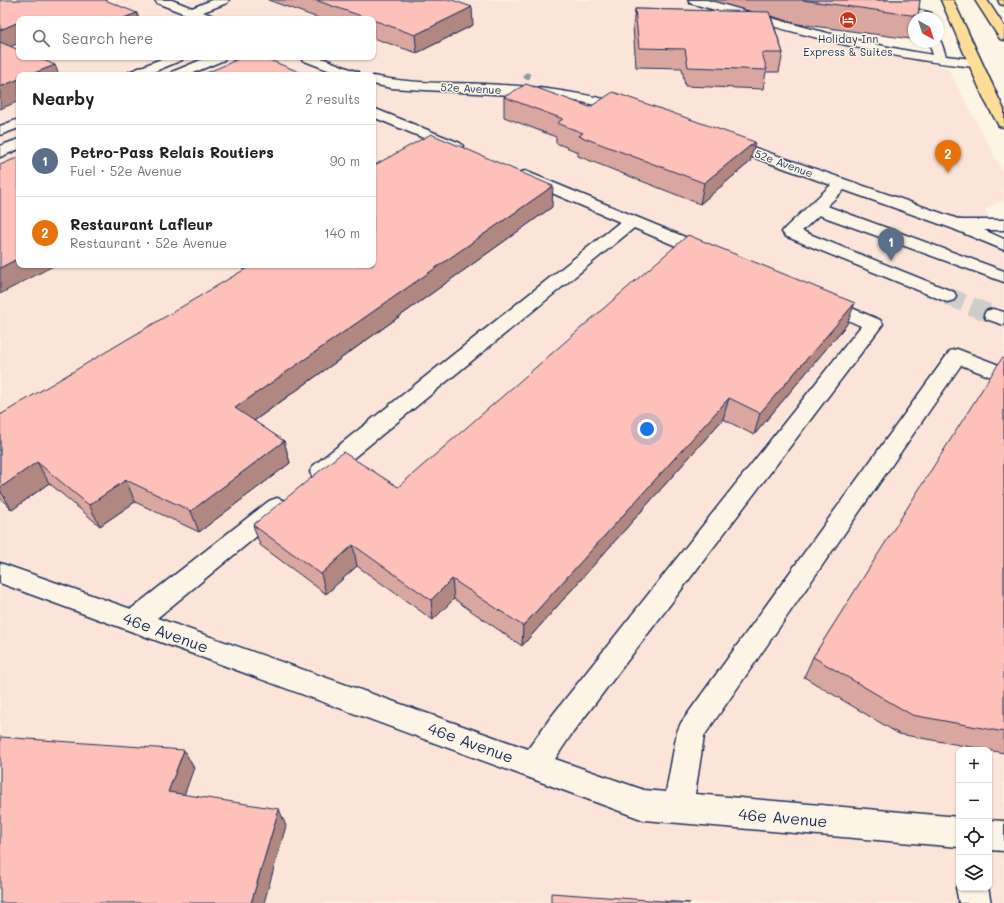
<!DOCTYPE html>
<meta charset="utf-8">
<style>
body{margin:0;font-family:Mali,sans-serif;background:#f2f2f2;color:#202124}
.controls{position:absolute;right:12px;bottom:12px;display:grid;overflow:hidden;border-radius:8px;box-shadow:0 1px 3px #0004}
.controls button{width:36px;height:36px;display:grid;place-items:center;padding:0;border:0;border-bottom:1px solid #e0e0e0;background:#fff;color:#202124;font:20px sans-serif}
.compass{position:absolute;left:908px;top:12px;width:36px;height:36px;border-radius:50%;background:#fff;box-shadow:0 1px 3px #0004;rotate:141deg}
.you{position:absolute;left:647px;top:429px;width:14px;height:14px;margin:-10px;border:3px solid #fff;border-radius:50%;background:#1a73e8;box-shadow:0 0 0 6px #1a73e833}
.badge{display:grid;place-items:center;width:26px;height:26px;border-radius:50%;background:#c8321e;color:#fff;font-size:13px;font-weight:700}
.pin{position:absolute;translate:-50% -33px;filter:drop-shadow(0 1px 2px #0008)}
.pin::after{content:'';position:absolute;top:21px;width:14px;height:12px;background:inherit;clip-path:polygon(0 0,100% 0,50% 100%)}
.list{margin:0;padding:0;list-style:none}
h2{display:flex;justify-content:space-between;align-items:center;height:52px;margin:0;padding:0 16px;font-size:17px}
h2 small{font-size:13px;font-weight:400;color:#757577}
.list li{display:grid;grid-template-columns:26px 1fr auto;gap:12px;align-items:center;box-sizing:border-box;height:72px;padding:0 16px;border-top:1px solid #e0e0e0}
.list b{display:block;font-size:15px;white-space:nowrap}
.list p{margin:0;font-size:13px;white-space:nowrap;color:#757577}
.list em{font-size:13px;font-style:normal;color:#757577}
.icon{flex:none;width:22px;height:22px;fill:none;stroke:currentColor;stroke-width:2;stroke-linecap:round;stroke-linejoin:round}
.map{position:relative;flex:none;width:1004px;height:903px;overflow:hidden}
.search{position:absolute;background:#fff;box-shadow:0 1px 3px #0004;left:16px;top:16px;width:360px;height:44px;display:flex;align-items:center;gap:10px;box-sizing:border-box;padding:0 14px;border-radius:8px;color:#757577;font-size:15px}
.panel{position:absolute;background:#fff;box-shadow:0 1px 3px #0004;left:16px;top:72px;width:360px;height:196px;border-radius:8px}
.map>svg:first-child{display:block}
</style>
<div class="map">
<svg width="1004" height="903" viewBox="0 0 1004 903">
<rect width="100%" height="100%" fill="#fcf5e5"/>
<filter id="ink" filterUnits="userSpaceOnUse"><feTurbulence type="fractalNoise" baseFrequency=".025" numOctaves="2"/><feDisplacementMap in="SourceGraphic" scale="8" xChannelSelector="R" yChannelSelector="G"/><feConvolveMatrix kernelMatrix="1 2 1 2 8 2 1 2 1" color-interpolation-filters="sRGB"/></filter>
<g filter="url(#ink)">
<path fill="#fce5d8" fill-rule="evenodd" d="M0 0H683L948 68 1004 174V200L985 210 1004 247V903H0ZM19 19H373V57H19ZM19 75H373V265H19ZM959 750H989V888H959Z"/>
<g fill="none" stroke-linecap="round" stroke-linejoin="round">
<path stroke="#cfcdca" stroke-width="18" stroke-dasharray="18 8" stroke-linecap="butt" d="M947 296 993 315"/>
<g stroke="#1b2f5e" stroke-width="3">
<path id="minor" d="M155 0H172L192 8 212 0H229L227 3 203 12 213 16 215 19H198L157 3Z
M688 0H707C782 21 856 43 933 55L929 42H938V39L941 42 946 56 980 60 982 63 980 66 975 67C877 58 784 29 690 3Z
M863 0H882L931 13 933 18H920L865 3Z
M166 57H184L182 60 146 75H127L129 72Z
M208 57H226L224 60 188 75H170L172 72Z
M232 57H251L288 72 290 75H271L234 60Z
M300 57H319L358 72 360 75H341L302 60Z
M373 76C414 85 459 82 501 85 547 87 590 95 634 106L636 109 634 112 629 113 582 102 544 97 391 88 373 84Z
M373 108 460 143 463 146 460 149 455 151 450 149 373 117Z
M19 119V128L0 135V126Z
M724 137 961 220H1004V230H984L1004 239V250L951 228 844 190 827 206 1004 271V282L819 215 802 231 954 292 956 296 954 300 947 302 785 236 782 232 785 228 831 185 719 145 716 142 719 139Z
M19 139V149L0 157V146Z
M525 171 714 249 717 253 714 257 708 258 702 257 634 228 329 478 321 480 313 478 310 472 313 466 620 222 519 179 517 176 519 173Z
M823 296 880 320 883 324 571 735 555 759 644 790 666 792 677 732 681 723 950 351 957 349 1004 367V382L961 365 704 736 695 794 959 817V847L644 820 0 583V563L131 609 269 501 277 498 285 501 289 507 285 513 157 618 528 749 551 717 861 326 816 306 814 302 816 298Z
M993 309 1004 312V325L986 319 984 315 986 311Z
M989 820 1004 821V851L989 850Z
M959 881V888H988L991 903H959L956 888Z"/>
</g>
<g stroke="#1b2f5e" stroke-width="3">
<path id="major" d="M941 0H953L1004 110V127L999 126 985 101Z"/>
</g>
<g stroke="#1b2f5e" stroke-width="3">
<path id="highway" d="M975 0H987L1004 26V40L1000 39Z
M998 0H1004V5L1000 4Z"/>
</g>
<use href="#minor" fill="#fcf5e5" fill-rule="evenodd"/>
<use href="#major" fill="#ffdd96" fill-rule="evenodd"/>
<use href="#highway" fill="#ffdd96" fill-rule="evenodd"/>
</g>
<circle fill="#909ca4" cx="527" cy="76" r="3.5"/>
<path fill="#daa6a0" stroke="#1b2f5e" d="M268 0H452L473 25 417 53 373 38V19H321Z
M710 0H920L918 16V18H914V29L911 39 798 24 771 16 783 53 779 72H766L763 89 685 86 682 68 636 67 633 27 635 9 753 12Z
M504 97 590 107 750 162 700 204 578 156V152L556 143V137L504 117Z
M552 207 254 421 284 441 290 463 199 532 135 502 100 526 49 483 12 510 0 498V415Z
M847 324 754 435 723 419 522 646 454 599 433 620 357 566 326 594 260 545 253 525 398 487Z
M1004 359V753L899 734 804 677 813 657Z"/>
<path fill="#b18782" stroke="#1b2f5e" d="M472 7 473 25 417 53 415 35Z
M137 13 139 19H121Z
M19 22V43L0 51V30Z
M55 65 59 75H29Z
M19 79V101L0 109V87Z
M755 142 750 162 700 204 704 183Z
M553 186 552 207 241 430 235 408Z
M19 258V265H55L0 294V268Z
M855 303 847 324 754 435 760 413Z
M729 398 723 419 522 646 523 626Z
M284 441 290 463 199 532 191 511Z
M37 462 49 483 12 510 0 490V488Z
M126 480 135 502 100 526 89 505Z
M353 545 357 566 326 594 321 574Z
M452 579 454 599 433 620 431 600Z
M184 750 194 768 179 809 168 792Z
M279 809 286 826 264 903H251Z"/>
<path fill="#fdc1ba" stroke="#1b2f5e" d="M0 0H105L137 13 121 19H19V22L0 30Z
M315 0H452L472 7 415 35 373 20V19H370Z
M802 0H920L918 16Z
M635 9 769 12 783 53H762L767 70 688 67 685 49 639 48Z
M0 42 19 50V57H37L55 65 29 75H19V79L0 87Z
M243 57H262L307 75H202Z
M526 84 590 107 613 92 755 142 704 183 579 136 583 133 557 123 563 119 504 97Z
M431 134 553 186 235 408 284 441 191 511 126 480 89 505 37 462 0 488V415L252 265H373V166Z
M19 157V258L0 268V165Z
M688 235 855 303 760 413 729 398 523 626 452 579 431 600 353 545 321 574 253 525 343 452 398 487Z
M1002 358 1004 359V732L912 715 813 657Z
M0 737 184 750 168 792 279 809 251 903H0Z
M551 893 690 903H551Z"/>
</g>
<defs>
<g id="hotel-disc" transform="scale(0.9)"><circle r="9.5" fill="#c8321e" stroke="#fcf5e5"/><path d="M-6-4.5h1.5V1H6V5H4.5V3h-9V5H-6ZM-4 0a1.8 1.8 0 1 1 3.6 0ZM.5 0V-2.5h3Q6-2.5 6 0Z" fill="#fff"/></g>
</defs>
<g fill-rule="evenodd">
<use href="#hotel-disc" x="848" y="20"/>
</g>
<g text-anchor="middle" dominant-baseline="central" stroke-width="3" stroke-linejoin="round" paint-order="stroke">
<g font-size="11" fill="#1b2f5e" stroke="#fcf5e5">
<text x="848" y="38">Holiday Inn<tspan x="848" dy="13">Express &amp; Suites</tspan></text>
</g>
<g font-size="11" fill="#1b2f5e" stroke="#fcf5e5">
<text transform="translate(471 88) rotate(3)">52e Avenue</text>
<text transform="translate(784 163) rotate(20)">52e Avenue</text>
</g>
<g font-size="16" fill="#1b2f5e" stroke="#fcf5e5">
<text transform="translate(166 632) rotate(20)">46e Avenue</text>
<text transform="translate(471 742) rotate(20)">46e Avenue</text>
<text transform="translate(783 817) rotate(5)">46e Avenue</text>
</g>
</g>
</svg>
<div class="controls">
<button>+</button>
<button>−</button>
<button><svg class="icon" aria-label="locate" viewBox="0 0 24 24"><circle cx="12" cy="12" r="6"/><path d="M12 2v4M12 18v4M2 12h4M18 12h4"/></svg></button>
<button><svg class="icon" aria-label="layers" viewBox="0 0 24 24"><path d="M12 4l9 5-9 5-9-5zM3 14l9 5 9-5"/></svg></button>
</div>
<svg class="compass" viewBox="-18 -18 36 36"><path d="M0-13l5 13h-10z" fill="#e53935"/><path d="M0 13l5-13h-10z" fill="#757577"/></svg>
<div class="you"></div>
<div class="pin badge" style="left:891px;top:261px;background:#5c6f8a">1</div>
<div class="pin badge" style="left:948px;top:173px;background:#e8710a">2</div>
<div class="search"><svg class="icon" aria-label="search" viewBox="0 0 24 24"><circle cx="10" cy="10" r="6"/><path d="M15 15l6 6"/></svg>Search here</div>
<section class="panel">
<h2>Nearby<small>2 results</small></h2>
<ul class="list">
<li><span class="badge" style="background:#5c6f8a">1</span><div><b>Petro-Pass Relais Routiers</b><p>Fuel · 52e Avenue</p></div><em>90 m</em></li>
<li><span class="badge" style="background:#e8710a">2</span><div><b>Restaurant Lafleur</b><p>Restaurant · 52e Avenue</p></div><em>140 m</em></li>
</ul>
</section>
</div>
